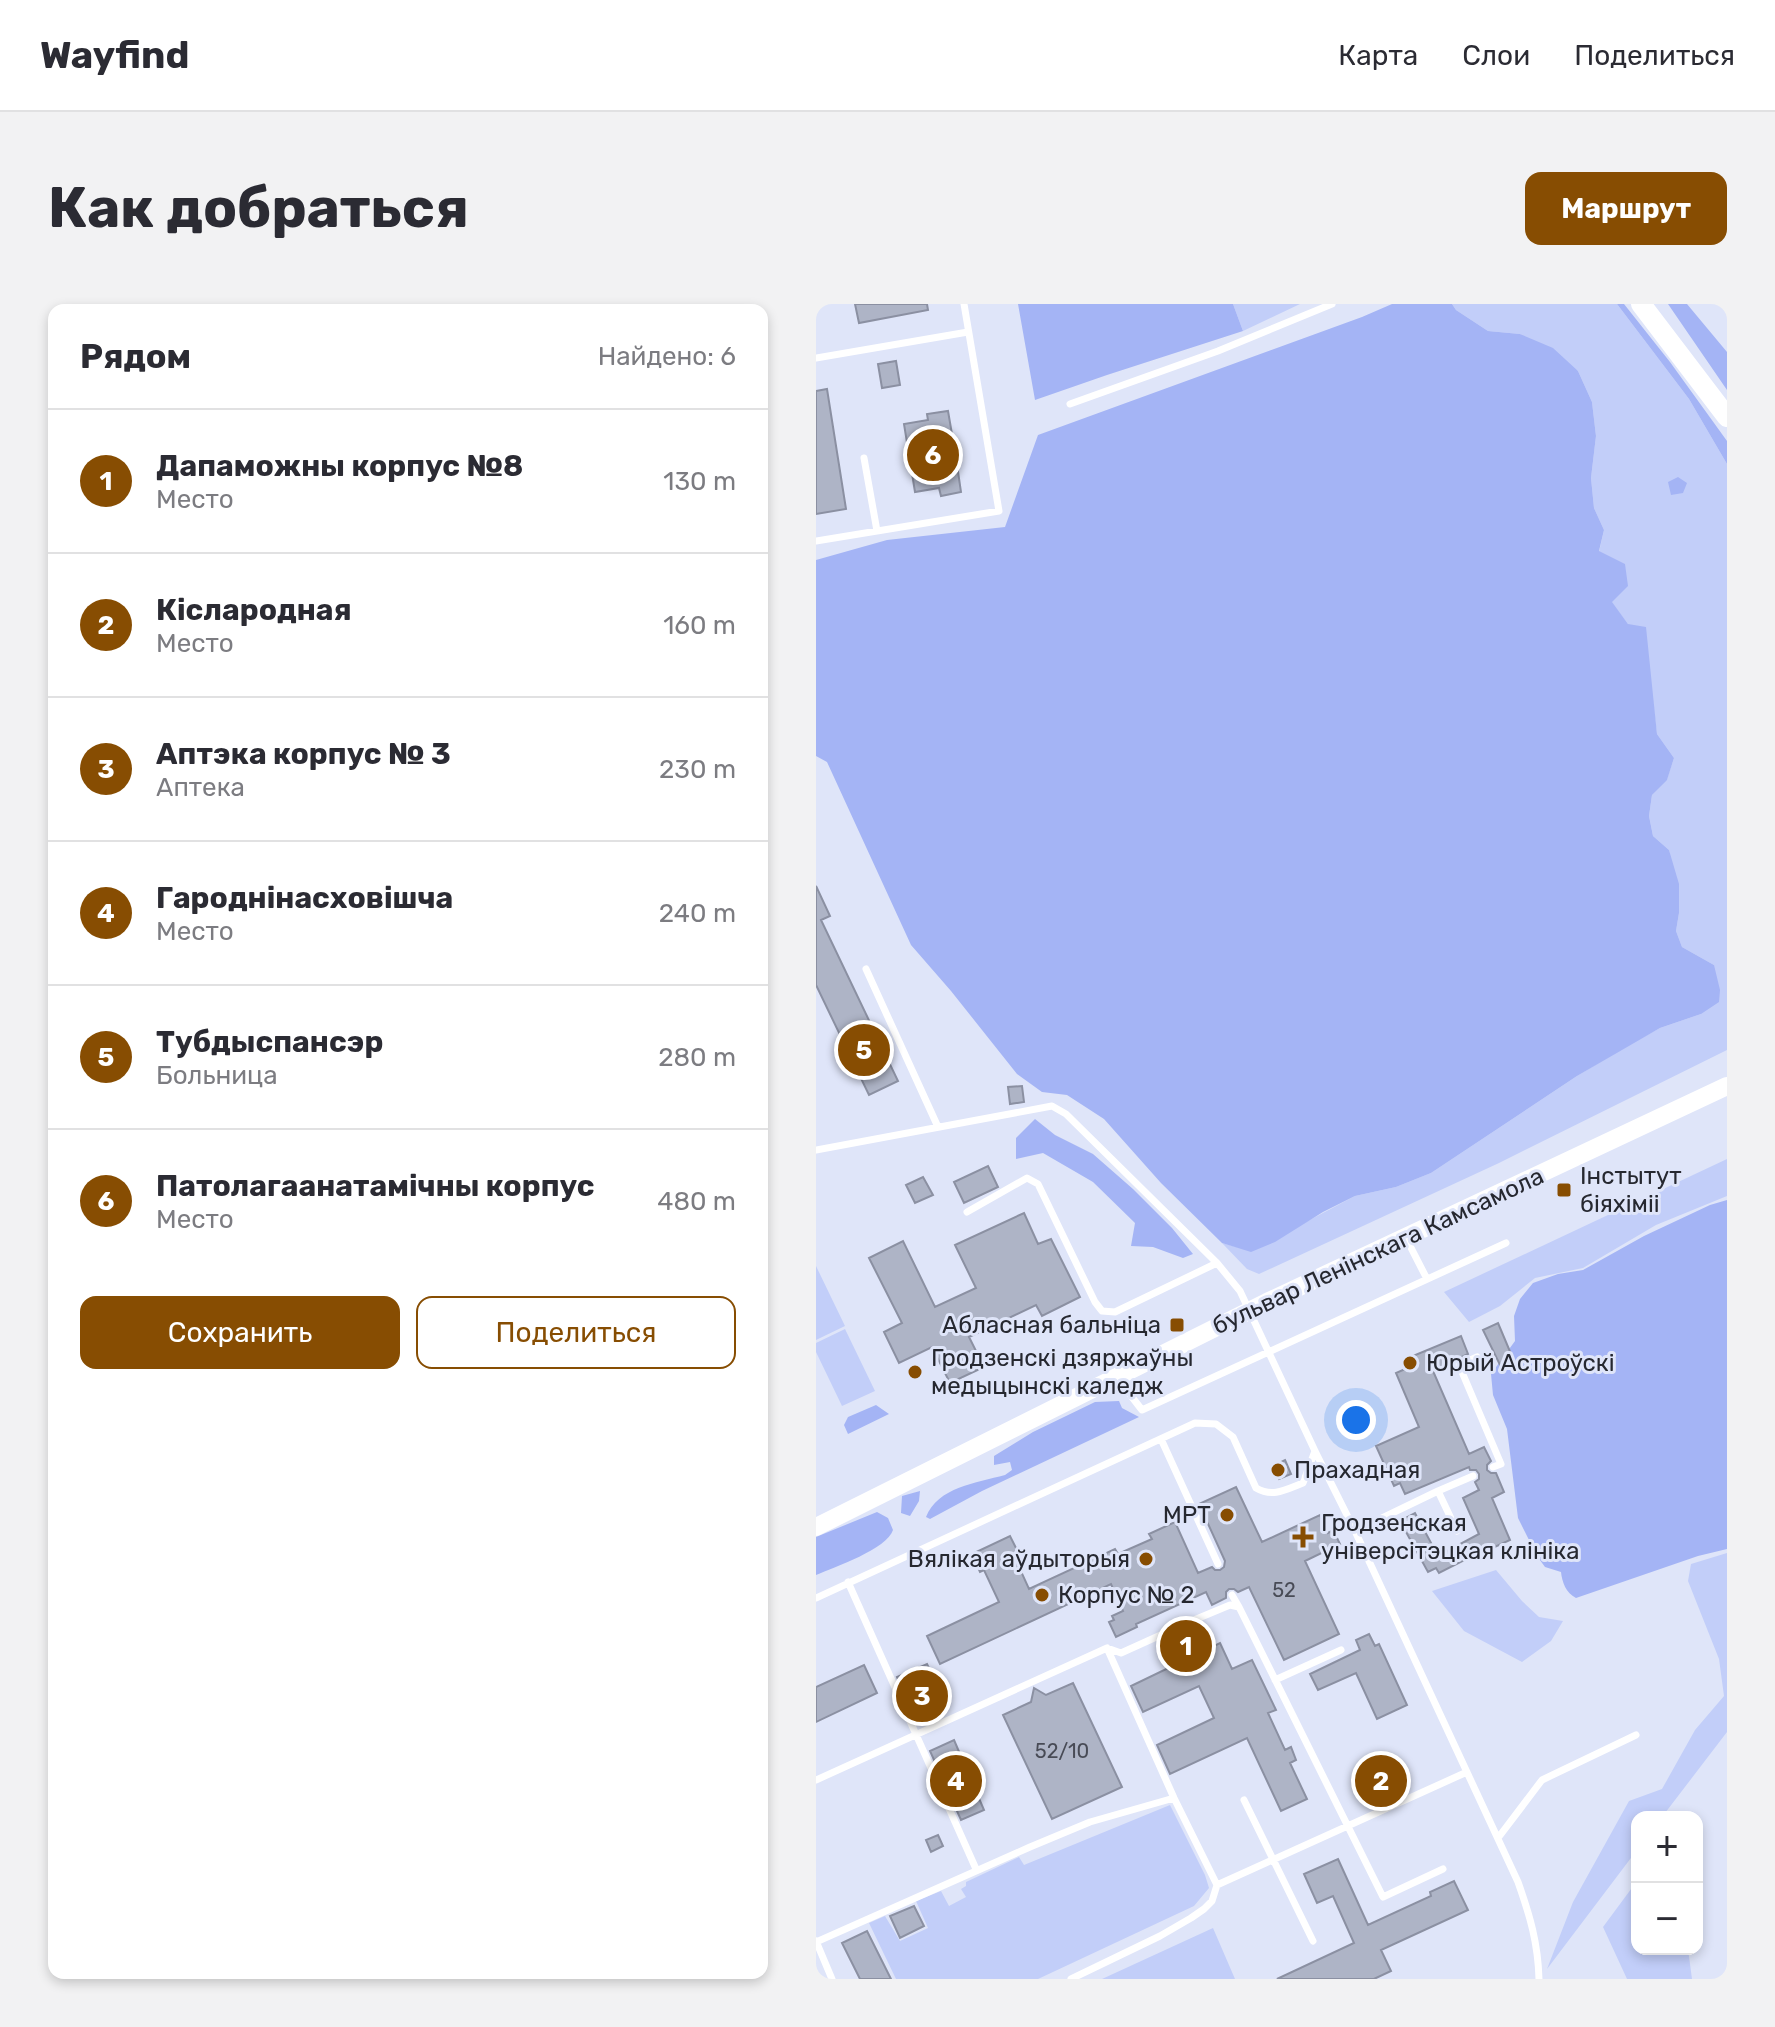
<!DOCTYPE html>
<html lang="ru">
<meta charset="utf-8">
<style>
body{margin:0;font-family:Rubik,sans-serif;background:#f2f2f3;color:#2b2b33}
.controls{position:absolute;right:24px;bottom:24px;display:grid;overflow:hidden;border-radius:16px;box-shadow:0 4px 12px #0003}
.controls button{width:72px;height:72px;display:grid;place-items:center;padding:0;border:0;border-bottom:2px solid #e1e1e2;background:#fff;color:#2b2b33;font:40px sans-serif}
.you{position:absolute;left:540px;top:1116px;width:28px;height:28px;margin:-20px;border:6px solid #fff;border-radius:50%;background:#1a73e8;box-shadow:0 0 0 12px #1a73e833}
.badge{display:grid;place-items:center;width:52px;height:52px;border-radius:50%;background:#874d02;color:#fff;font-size:26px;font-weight:700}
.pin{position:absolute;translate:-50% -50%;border:4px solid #fff;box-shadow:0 2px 8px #0006}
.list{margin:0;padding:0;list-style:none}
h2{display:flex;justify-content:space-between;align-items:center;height:104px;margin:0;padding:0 32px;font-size:34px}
h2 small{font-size:26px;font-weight:400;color:#7c7c81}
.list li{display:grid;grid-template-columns:52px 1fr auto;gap:24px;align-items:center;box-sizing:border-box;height:144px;padding:0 32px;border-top:2px solid #e1e1e2}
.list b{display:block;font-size:30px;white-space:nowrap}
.list p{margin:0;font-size:26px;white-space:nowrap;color:#7c7c81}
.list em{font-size:26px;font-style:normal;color:#7c7c81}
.actions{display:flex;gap:16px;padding:24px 32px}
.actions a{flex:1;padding:18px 0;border:2px solid #874d02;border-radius:16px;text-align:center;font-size:28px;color:#874d02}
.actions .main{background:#874d02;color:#fff}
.map{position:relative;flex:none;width:911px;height:1675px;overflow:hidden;border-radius:16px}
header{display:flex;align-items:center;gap:48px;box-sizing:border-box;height:112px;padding:0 40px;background:#fff;border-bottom:2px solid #e1e1e2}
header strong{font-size:38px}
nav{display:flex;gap:44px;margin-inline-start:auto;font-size:28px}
.intro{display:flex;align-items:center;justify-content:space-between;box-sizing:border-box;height:192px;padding:0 48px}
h1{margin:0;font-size:56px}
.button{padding:20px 36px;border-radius:16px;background:#874d02;color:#fff;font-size:28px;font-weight:700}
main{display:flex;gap:48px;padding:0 48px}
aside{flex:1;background:#fff;border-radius:16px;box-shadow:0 4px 12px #0003}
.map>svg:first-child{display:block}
</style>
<header>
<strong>Wayfind</strong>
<nav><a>Карта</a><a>Слои</a><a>Поделиться</a></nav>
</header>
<div class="intro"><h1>Как добраться</h1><a class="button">Маршрут</a></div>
<main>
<aside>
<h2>Рядом<small>Найдено: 6</small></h2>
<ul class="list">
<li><span class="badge">1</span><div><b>Дапаможны корпус №8</b><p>Место</p></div><em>130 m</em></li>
<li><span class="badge">2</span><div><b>Кіслародная</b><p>Место</p></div><em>160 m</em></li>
<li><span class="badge">3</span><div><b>Аптэка корпус № 3</b><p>Аптека</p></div><em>230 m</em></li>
<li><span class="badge">4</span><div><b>Гароднінасховішча</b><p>Место</p></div><em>240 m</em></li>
<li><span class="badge">5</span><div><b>Тубдыспансэр</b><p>Больница</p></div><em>280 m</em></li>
<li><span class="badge">6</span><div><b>Патолагаанатамічны корпус</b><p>Место</p></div><em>480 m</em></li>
</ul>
<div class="actions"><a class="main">Сохранить</a><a>Поделиться</a></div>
</aside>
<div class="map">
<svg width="911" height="1675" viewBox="0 0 911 1675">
<rect width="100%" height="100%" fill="#dfe5f9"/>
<path fill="#c2cef9" d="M417 0H484L427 27Z
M636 0H801L873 95 911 160V746L683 859 443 970 431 965 406 939 435 947 539 892 580 883 615 869 761 772 811 742 844 724 885 710 898 661 866 643 860 627 863 609 853 546 837 532 833 512 836 491 851 475 858 454 841 430 835 382 812 320 795 298 783 248 788 226 778 204 775 174 780 132 776 98 762 67 704 30 672 27 640 6Z
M911 855V892L840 921 767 964 719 974 684 1002 653 1018 628 988Z
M0 962 29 1022 0 1036Z
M29 1025 59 1087 26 1102 0 1048V1039Z
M911 1249V1428L846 1513H821V1546L731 1665 757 1598 813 1497 846 1485 879 1426 908 1392 903 1355 872 1277 875 1260Z
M680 1266 706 1297 723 1313 747 1317 735 1337 706 1358 648 1327 616 1287Z
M354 1501 389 1571 393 1584 378 1602 222 1675H80L53 1619 69 1612 84 1637 112 1624 100 1597 125 1587 133 1602 150 1593 145 1585 150 1582V1578L203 1553 208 1561Z
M821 1577V1645H872L876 1675H811L787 1623Z
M397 1624 419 1675H286Z"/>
<path fill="#a4b4f5" d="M202 0H417L427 27 291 71 219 96Z
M576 0H636L640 6 672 27 704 30 737 44 762 67 776 98 780 132 775 174 778 204 788 226 783 247 809 260 812 282 796 298 812 320 830 323 841 430 858 454 851 476 836 491 833 512 837 532 853 546 863 580V609L860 627 866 643 898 661 904 686 903 698 885 710 844 724 761 772 615 869 580 883 539 892 507 908 459 938 435 948 406 939 345 879 288 815 251 791 226 788 201 770 135 687 95 641 11 458 0 452V256L71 236 189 223 222 131 546 13Z
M801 0H808L854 58 911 137V160L873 95Z
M852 0H871L911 48V86Z
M862 173 871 179 867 189 855 191 852 178Z
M219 815 239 831 277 850 317 885 356 924 377 950 367 954 337 943 315 942 319 919 277 878 227 849 200 855V834Z
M911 896V1245L882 1252 760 1294C750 1289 746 1278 745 1268L729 1263 721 1252 702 1214 691 1125 677 1091 675 1070 699 1037 698 1012 704 995 717 979 742 970 767 966 828 932 894 901Z
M303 1097 306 1104 323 1113 166 1187 114 1215 110 1213C122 1183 160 1179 189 1171L196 1166 194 1158 178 1161V1152L217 1128 279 1098Z
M60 1101 73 1110 32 1130 28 1121 32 1113Z
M104 1187 103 1197 94 1212 85 1209 86 1192Z
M61 1208 72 1214 77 1226C71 1245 19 1263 0 1271V1233Z"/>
<path fill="#aeb4c6" stroke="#8b90a2" stroke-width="2" d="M39 0H111L112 6 43 19Z
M80 57 84 81 66 84 62 60Z
M11 85 30 205 0 210V87Z
M132 107 137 136 144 144 140 154 145 188 125 192 123 184 99 188 88 120 112 116 111 110Z
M0 582 14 612 5 616 82 777 53 791 0 681Z
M206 782 208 798 194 800 192 783Z
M172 862 182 883 148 899 138 878Z
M107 873 117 891 99 899 90 881Z
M208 909 222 940 235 935 264 993 226 1012 220 1001 153 1033 168 1063 134 1079 116 1043 83 1059 68 1028 86 1019 53 954 87 937 119 1003 160 984 139 941Z
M682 1019 698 1057 685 1063 667 1026Z
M645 1032 652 1050 617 1067 653 1150 668 1143 675 1157 671 1161V1166L675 1169H680L688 1188 676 1194 694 1236 670 1247V1245L623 1269 620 1264 612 1268 584 1217 599 1209 622 1252 663 1230 647 1194 663 1186 659 1178 663 1175V1170L660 1166H654L653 1163 589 1190 584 1179 578 1182 560 1142 603 1123 580 1069 596 1062 592 1054Z
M469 1156 475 1170 463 1175 457 1162Z
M420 1183 446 1238 504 1211 512 1229 517 1226 524 1240 489 1257 523 1330 468 1356 433 1283 422 1288 418 1285H413L410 1288V1294L396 1301 390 1288 320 1320 321 1323 300 1333 293 1318 298 1316 296 1312 307 1307 295 1280 124 1360 111 1332 183 1298 168 1266 164 1268 156 1250 194 1232 203 1250 198 1252 213 1285 299 1245 302 1250 336 1235 333 1230 359 1218 382 1269 396 1263 399 1266H404L408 1263 409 1257 383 1200Z
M553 1330 559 1342 563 1340 591 1401 561 1415 540 1369 502 1386 494 1370 544 1346 540 1336Z
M404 1339 416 1365 436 1356 460 1406 452 1409 469 1446 475 1443 480 1456 474 1459 491 1495 465 1507 431 1434 354 1470 341 1441 398 1414 383 1382 327 1408 315 1382Z
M111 1360 128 1397 98 1411 81 1373Z
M48 1361 61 1389 0 1418V1383Z
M257 1379 306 1483 236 1515 187 1411 215 1398 218 1384 230 1391Z
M138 1436 168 1506 145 1516 114 1447Z
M566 1468 574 1480 563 1486 556 1474Z
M122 1531 127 1542 115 1548 110 1536Z
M522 1555 552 1621 615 1592 614 1588 638 1577 652 1606 565 1646 575 1667 558 1675H461L538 1639 517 1592 501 1599 488 1570Z
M98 1602 108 1622 84 1634 74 1612Z
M51 1627 75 1675H44L26 1639Z"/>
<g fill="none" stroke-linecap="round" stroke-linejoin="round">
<path stroke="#fff" stroke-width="7" d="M0 54 152 28
M254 100 402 47 516 0
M48 154 61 227
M0 237 183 207 148 0
M50 665 122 823
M0 846 236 802 250 810 401 959 424 987 499 1147 539 1227 702 1578C714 1612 722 1639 723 1675
M151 908 211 874 222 880 279 998 286 1007 299 1008 401 959
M590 934 611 975
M661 1053 643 1061 685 1160 677 1163
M302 1075 326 1106 690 939
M345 1135 402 1260
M622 1187 657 1172
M539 1227 622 1187 641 1227
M32 1278 160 1565
M416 1291 423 1303
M0 1294 379 1119 400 1120 417 1133 440 1184C457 1194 471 1185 487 1179L499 1147
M366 1321 414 1301 423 1303 567 1593 627 1565
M291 1344 358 1494 401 1581
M459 1376 525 1346
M0 1476 291 1344 305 1349 358 1325
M428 1496 497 1637
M682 1534 726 1476 820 1431
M0 1637 16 1675
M0 1638 214 1543 274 1518 358 1494
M255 1675 344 1632 375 1614 388 1605 396 1597 401 1581 651 1468"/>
<path stroke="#fff" stroke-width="18" d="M0 1223 451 998 911 782"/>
<path stroke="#fff" stroke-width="20" d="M825 0 911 113"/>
</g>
<g fill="#874d02" stroke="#dfe5f9" stroke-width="3">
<rect x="740" y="878" width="16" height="16" rx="4"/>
<rect x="353" y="1013" width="16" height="16" rx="4"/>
<circle cx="594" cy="1059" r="8"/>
<circle cx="99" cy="1068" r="8"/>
<circle cx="462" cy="1166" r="8"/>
<circle cx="411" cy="1211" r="8"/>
<path d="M483 1221h8v8h8v8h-8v8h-8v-8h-8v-8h8z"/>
<circle cx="330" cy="1255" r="8"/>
<circle cx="226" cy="1291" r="8"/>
</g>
<g text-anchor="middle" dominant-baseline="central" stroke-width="6" stroke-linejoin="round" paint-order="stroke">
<g font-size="20" fill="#484b56">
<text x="468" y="1286">52</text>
<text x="246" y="1447">52/10</text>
</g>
<g font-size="24" fill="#262830" stroke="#dfe5f9" text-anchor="start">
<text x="764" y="872">Інстытут<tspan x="764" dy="28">біяхіміі</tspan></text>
<text x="345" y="1021" text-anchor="end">Абласная бальніца</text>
<text x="115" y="1054">Гродзенскі дзяржаўны<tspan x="115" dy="28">медыцынскі каледж</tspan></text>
<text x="610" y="1059">Юрый Астроўскі</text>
<text x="478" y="1166">Прахадная</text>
<text x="395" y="1211" text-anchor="end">МРТ</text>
<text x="505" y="1219">Гродзенская<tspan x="505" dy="28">універсітэцкая клініка</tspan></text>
<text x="314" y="1255" text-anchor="end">Вялікая аўдыторыя</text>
<text x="242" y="1291">Корпус № 2</text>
</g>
<g font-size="24" fill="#262830" stroke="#dfe5f9">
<text transform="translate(562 947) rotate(-25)">бульвар Ленінскага Камсамола</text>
</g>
</g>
</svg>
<div class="controls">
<button>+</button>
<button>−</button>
</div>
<div class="you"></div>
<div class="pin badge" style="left:370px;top:1342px">1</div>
<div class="pin badge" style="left:565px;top:1477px">2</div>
<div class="pin badge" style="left:106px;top:1392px">3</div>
<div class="pin badge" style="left:140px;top:1477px">4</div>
<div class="pin badge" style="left:48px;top:746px">5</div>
<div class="pin badge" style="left:117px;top:151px">6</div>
</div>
</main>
